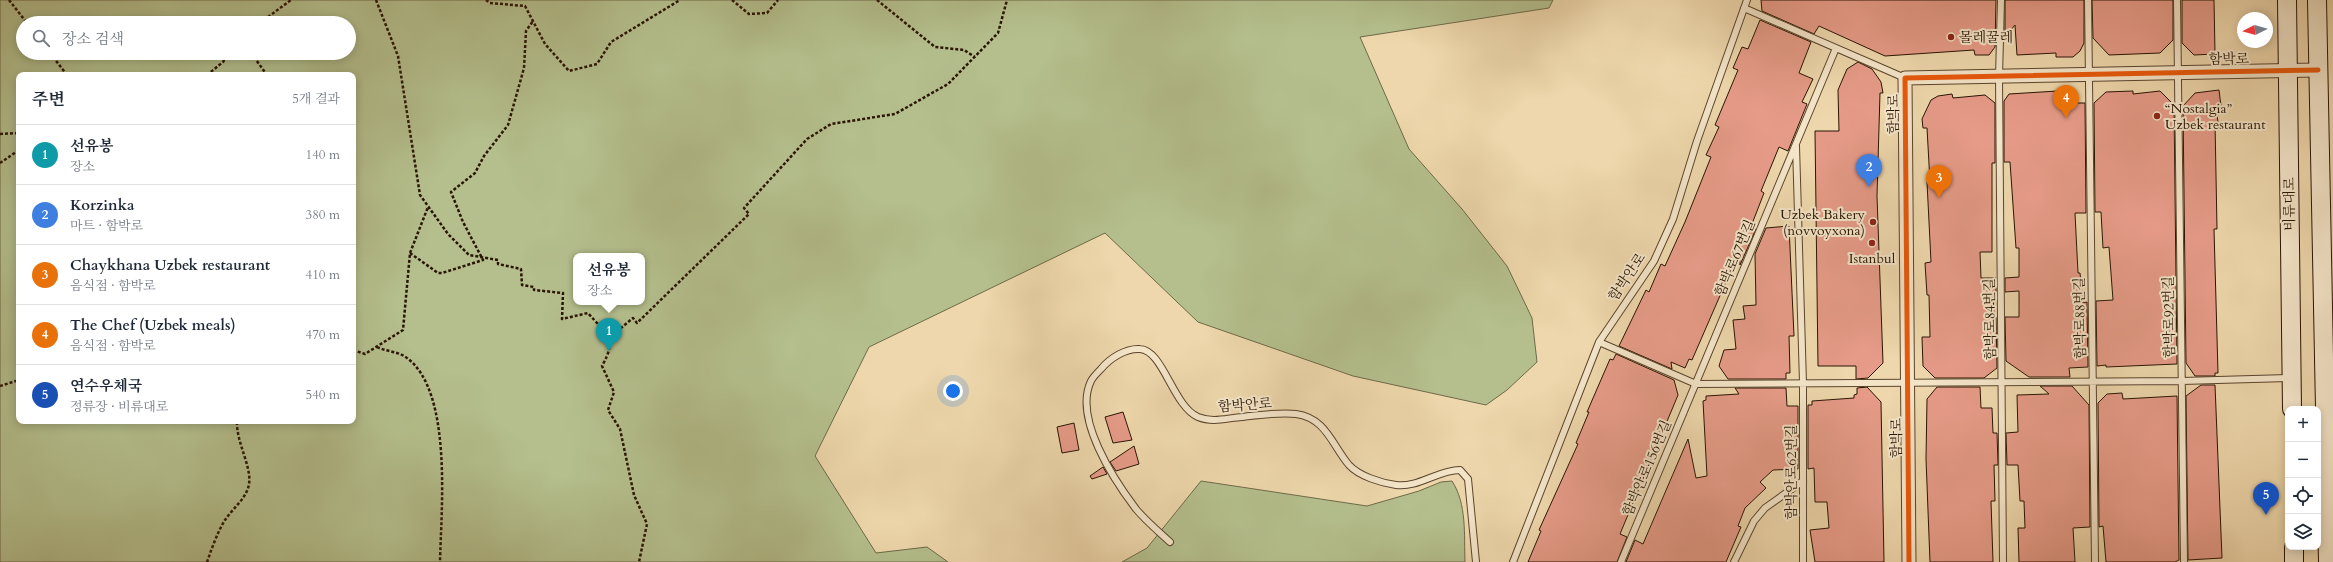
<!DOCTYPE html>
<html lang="ko">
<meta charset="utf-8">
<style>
body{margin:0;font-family:Cardo,"Noto Serif KR",serif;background:#f6f6f7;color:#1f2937}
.controls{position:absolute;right:12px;bottom:12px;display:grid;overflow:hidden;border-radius:8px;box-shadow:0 2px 10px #0003}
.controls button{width:36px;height:36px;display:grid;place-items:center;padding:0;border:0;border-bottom:1px solid #e0e1e3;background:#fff;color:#1f2937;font:20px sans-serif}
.compass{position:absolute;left:2237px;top:12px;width:36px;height:36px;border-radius:50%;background:#fff;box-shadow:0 2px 10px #0003;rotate:264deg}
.you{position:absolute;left:953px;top:391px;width:14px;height:14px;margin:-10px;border:3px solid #fff;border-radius:50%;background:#1a73e8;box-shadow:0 0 0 6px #1a73e833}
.badge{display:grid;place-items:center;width:26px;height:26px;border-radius:50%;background:#1a73e8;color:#fff;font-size:13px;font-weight:700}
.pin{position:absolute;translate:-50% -33px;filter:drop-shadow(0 1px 2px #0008)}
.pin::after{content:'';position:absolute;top:21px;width:14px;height:12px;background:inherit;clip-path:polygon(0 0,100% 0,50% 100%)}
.popup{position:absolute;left:573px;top:253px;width:72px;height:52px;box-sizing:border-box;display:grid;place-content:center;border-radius:8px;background:#fff;filter:drop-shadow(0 1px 3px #0005);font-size:13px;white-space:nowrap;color:#747a83}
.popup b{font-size:15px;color:#1f2937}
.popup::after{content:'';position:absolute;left:50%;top:100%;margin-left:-8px;border:8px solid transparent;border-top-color:#fff}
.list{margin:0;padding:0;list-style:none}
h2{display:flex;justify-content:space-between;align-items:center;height:52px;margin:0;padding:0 16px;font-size:17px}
h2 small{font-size:13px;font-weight:400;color:#747a83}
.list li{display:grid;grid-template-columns:26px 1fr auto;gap:12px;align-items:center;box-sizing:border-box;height:60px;padding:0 16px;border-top:1px solid #e0e1e3}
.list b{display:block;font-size:15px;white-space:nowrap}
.list p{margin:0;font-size:13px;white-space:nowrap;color:#747a83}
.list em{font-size:13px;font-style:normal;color:#747a83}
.icon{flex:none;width:22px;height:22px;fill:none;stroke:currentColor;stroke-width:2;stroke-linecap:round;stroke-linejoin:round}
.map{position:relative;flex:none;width:2333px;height:562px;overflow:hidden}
.search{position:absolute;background:#fff;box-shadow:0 2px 10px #0003;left:16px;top:16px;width:340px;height:44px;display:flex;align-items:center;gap:10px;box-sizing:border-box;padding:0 14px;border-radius:22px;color:#747a83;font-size:15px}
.panel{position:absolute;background:#fff;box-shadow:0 2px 10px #0003;left:16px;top:72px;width:340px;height:352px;border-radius:8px}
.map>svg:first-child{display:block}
</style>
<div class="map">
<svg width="2333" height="562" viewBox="0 0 2333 562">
<rect width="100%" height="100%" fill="#eed7ac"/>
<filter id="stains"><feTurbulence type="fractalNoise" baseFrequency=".005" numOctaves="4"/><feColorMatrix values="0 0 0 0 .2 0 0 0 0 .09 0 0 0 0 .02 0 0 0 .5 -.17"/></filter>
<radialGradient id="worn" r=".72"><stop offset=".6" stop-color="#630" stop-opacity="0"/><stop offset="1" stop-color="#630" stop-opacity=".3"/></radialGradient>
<path fill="#b4bf8d" stroke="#6e6a48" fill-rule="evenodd" d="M0 0H1553L1549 8 1360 37 1409 149 1462 209 1507 266 1532 318 1537 362 1507 390 1486 405 1353 376 1198 322 1105 233 869 347 815 456 876 553 927 547 948 562H0ZM23 23H349V53H23ZM19 75H353V421H19ZM576 256H642V302H576Z
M1201 481 1367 506 1419 491 1441 482 1452 481C1467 504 1464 535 1465 562H1122L1147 548Z"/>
<path fill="#e69b88" stroke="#291402" d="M1761 0H1996L1995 47 1989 55H1975L1974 50 1885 56 1819 26 1814 34 1762 11Z
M2005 0H2084V43L2080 51 2073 57H2056V53L2017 55 2015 25 2005 37Z
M2092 0H2173V40L2160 53 2109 55 2093 38Z
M2182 0H2214L2215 54 2194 55 2182 43Z
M1760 20 1811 42 1799 73 1813 79 1802 102 1807 104 1788 151 1779 147 1761 191 1764 193 1750 229H1756L1740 265 1739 252 1692 360 1689 359 1685 368 1671 362 1672 369 1619 346 1646 290 1649 292 1661 264 1665 266 1685 222 1711 157 1706 155 1719 127 1715 125 1738 70 1733 68 1742 47 1748 49Z
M1858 62 1872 69 1881 82 1883 93H1880L1877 196 1883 363 1868 378 1856 379V366H1818L1815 131H1839L1838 90 1847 69Z
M2074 90V103H2085L2086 213H2075L2078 273H2080L2083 303 2087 302 2088 367 2069 368 2070 377H2029L2006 361 2005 317H2019V291L2005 292V278L2019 277V248H2016L2010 162H2004V101L2009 94Z
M2219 90 2222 114 2217 115 2218 122H2215L2217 229H2214L2218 373H2215V376H2195L2186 363 2183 106 2195 93Z
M2133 91V94L2160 91 2174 105 2177 364 2106 367V365L2097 366 2096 301 2113 300 2109 247 2103 248 2101 212H2095L2094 103 2106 92Z
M1952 94 1953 98 1985 95 1995 103V163H1992V252H1980L1981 278H1996V292H1993L1994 317H1996L1997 368 1984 378H1935L1923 366 1922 337H1930L1929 295H1927L1925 263 1931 262 1927 182H1930L1927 128H1923L1922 119 1931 100 1938 96Z
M1789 226 1794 336H1789L1790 373H1786V379H1728L1719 366 1724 350 1736 349 1733 320 1745 319 1743 306 1756 305 1755 254 1766 228Z
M1616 354 1674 380 1678 395 1620 534 1627 537 1617 562H1528L1541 531 1539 530 1578 444 1576 443 1589 412H1587L1610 359 1613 360Z
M2201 385H2215L2222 558 2188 560 2186 396Z
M2040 386H2072L2089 405 2090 527 2073 528 2075 562H2019L2018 528H2025L2024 501H2020L2018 465H2007L2006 433 2018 432 2017 395 2049 394Z
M1867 387 1881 402 1884 562H1815L1810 530 1829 528 1827 502H1815L1814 468 1808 469V405H1812V401L1854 398V395L1857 394V388Z
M1937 387H1980L1981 408H1992L1993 433H1997L1998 465H1994L1995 501H1991L1993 562H1930L1926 459 1927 399Z
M1735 388H1786L1787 406H1798V469L1773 470 1760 482 1766 488 1745 508 1738 526 1741 527 1726 562H1626L1635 540 1643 544 1688 439 1696 478 1707 476 1703 401 1706 400V396L1739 394Z
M2122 393 2123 399 2177 396 2179 560 2175 562H2106L2103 526 2099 527 2098 403 2107 394Z
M1123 412 1132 440 1113 443 1105 417Z
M1074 423 1079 450 1062 453 1057 427Z
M1134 446 1139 464 1116 471 1110 462Z
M1103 467 1107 474 1092 479 1090 476Z"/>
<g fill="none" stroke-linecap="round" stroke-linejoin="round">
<g stroke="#5a452c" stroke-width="8">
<path id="service" d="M2001 0 1999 77 2003 562
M2088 0 2095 562
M2177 0 2184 562
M1744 8 1905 78
M1796 146 1803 383V562
M1599 342 1696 384 2182 381 2289 378
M1170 542C1158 531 1146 521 1136 509 1114 480 1073 418 1091 381 1093 377 1098 372 1101 369 1110 358 1126 348 1140 349 1163 350 1173 406 1198 417 1213 423 1227 418 1242 417 1259 415 1280 412 1296 414 1326 418 1332 445 1349 465 1359 476 1381 483 1396 485 1418 488 1438 470 1460 470L1468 479 1476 562
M1513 562 1599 342 1654 261 1673 219 1697 141 1747 0
M1621 562 1836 48
M1734 562 1754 521 1765 508 1803 481"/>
</g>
<g stroke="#5a452c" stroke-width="15">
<path id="minor" d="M1909 562 1905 78 2318 70"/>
</g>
<g stroke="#291402" stroke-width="20">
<path id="secondary" d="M2287 0 2292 409
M2317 0 2328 562
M2294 547V562"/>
</g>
<path stroke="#291402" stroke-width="2.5" stroke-dasharray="3 2" stroke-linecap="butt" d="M9 0 27 23
M376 0 398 56 420 195 448 234 469 255 498 260V264L521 269 522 285 534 287V290L563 293 562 319 588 313C606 334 618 338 602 366L614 392 608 410 620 429 634 495 647 524 639 562
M486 0 490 3 525 6 545 44 569 71 597 64 611 42 680 0
M732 0 749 14 767 13 778 0
M877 0 935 47 964 50 975 57
M260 23 291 0
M50 53 67 75
M251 53 267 75
M207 75 223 62 229 53
M0 134 19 133
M0 163 19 150
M410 253 438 273H442L483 260 463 222 451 192 475 173 484 156 508 125 524 68 526 31 533 21
M609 338 633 318 637 323 749 214 744 208 807 139 831 124 895 114 948 84 998 33 1007 0
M377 347C387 352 398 351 407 358 453 392 441 511 440 562
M353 350 365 354 403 330 410 253 428 207
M0 386 19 380
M207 562C212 548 217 533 225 520 233 508 247 498 249 484 252 467 236 442 237 421"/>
<use href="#service" stroke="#f4e5c9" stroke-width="6"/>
<use href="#minor" stroke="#f4e5c9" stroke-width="13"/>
<use href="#secondary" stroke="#f4e5c9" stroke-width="18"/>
<g stroke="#f4e5c9" stroke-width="8">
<path id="cycleway" d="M1909 562 1905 78 2318 70"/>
</g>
<use href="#cycleway" stroke="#e8590c" stroke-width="5"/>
</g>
<g fill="#8f2418" stroke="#f4e5c9" stroke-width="1.5">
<circle cx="1951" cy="37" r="4"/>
<circle cx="2157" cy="116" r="4"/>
<circle cx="1873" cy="222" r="4"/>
<circle cx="1872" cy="243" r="4"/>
</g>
<g text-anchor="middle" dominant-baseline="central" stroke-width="4" stroke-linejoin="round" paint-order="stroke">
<g font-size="14" fill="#291402" stroke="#f4e5c9" text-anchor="start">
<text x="1959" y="37">몰레꿀레</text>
<text x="2165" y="108">“Nostalgia”<tspan x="2165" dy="16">Uzbek restaurant</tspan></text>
<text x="1865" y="214" text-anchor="end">Uzbek Bakery<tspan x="1865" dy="16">(novvoyxona)</tspan></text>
<text x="1872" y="258" text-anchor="middle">Istanbul</text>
</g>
<g font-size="14" fill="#291402" stroke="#f4e5c9">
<text transform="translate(2229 59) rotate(-1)">함박로</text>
<text transform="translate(1893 114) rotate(-90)">함박로</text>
<text transform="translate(2289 204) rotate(-90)">비류대로</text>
<text transform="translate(1735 258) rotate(-67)">함박로67번길</text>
<text transform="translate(1627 277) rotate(-56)">함박안로</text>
<text transform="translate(2169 317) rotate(-91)">함박로92번길</text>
<text transform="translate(2080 318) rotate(-91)">함박로88번길</text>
<text transform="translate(1990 319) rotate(-91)">함박로84번길</text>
<text transform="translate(1245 405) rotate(-4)">함박안로</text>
<text transform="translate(1896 438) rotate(-90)">함박로</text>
<text transform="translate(1647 468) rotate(-67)">함박안로156번길</text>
<text transform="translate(1791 472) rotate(-90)">함박안로62번길</text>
</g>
</g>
<rect width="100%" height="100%" filter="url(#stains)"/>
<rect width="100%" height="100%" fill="url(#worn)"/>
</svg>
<div class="controls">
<button>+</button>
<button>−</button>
<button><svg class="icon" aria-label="locate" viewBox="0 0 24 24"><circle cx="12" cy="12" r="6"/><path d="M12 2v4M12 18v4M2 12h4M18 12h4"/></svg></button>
<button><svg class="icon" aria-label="layers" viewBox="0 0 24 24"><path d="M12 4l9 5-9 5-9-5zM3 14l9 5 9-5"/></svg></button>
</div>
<svg class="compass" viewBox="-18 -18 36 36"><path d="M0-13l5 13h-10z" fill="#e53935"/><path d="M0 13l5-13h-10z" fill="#747a83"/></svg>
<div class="you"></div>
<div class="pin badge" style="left:609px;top:351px;background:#0f9aa8">1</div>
<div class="popup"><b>선유봉</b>장소</div>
<div class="pin badge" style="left:1869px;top:187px;background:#3f7fe0">2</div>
<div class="pin badge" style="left:1939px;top:198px;background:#e8710a">3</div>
<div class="pin badge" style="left:2066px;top:118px;background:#e8710a">4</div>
<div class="pin badge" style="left:2266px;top:515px;background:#1a4fb4">5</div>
<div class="search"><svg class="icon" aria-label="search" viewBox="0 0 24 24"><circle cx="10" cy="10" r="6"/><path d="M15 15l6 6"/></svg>장소 검색</div>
<section class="panel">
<h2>주변<small>5개 결과</small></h2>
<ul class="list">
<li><span class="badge" style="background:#0f9aa8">1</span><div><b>선유봉</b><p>장소</p></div><em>140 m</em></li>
<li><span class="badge" style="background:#3f7fe0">2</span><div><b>Korzinka</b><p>마트 · 함박로</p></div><em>380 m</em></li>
<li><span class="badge" style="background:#e8710a">3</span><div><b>Chaykhana Uzbek restaurant</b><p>음식점 · 함박로</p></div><em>410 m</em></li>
<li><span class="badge" style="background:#e8710a">4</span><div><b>The Chef (Uzbek meals)</b><p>음식점 · 함박로</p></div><em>470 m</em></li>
<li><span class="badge" style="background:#1a4fb4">5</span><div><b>연수우체국</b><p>정류장 · 비류대로</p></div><em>540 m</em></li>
</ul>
</section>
</div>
